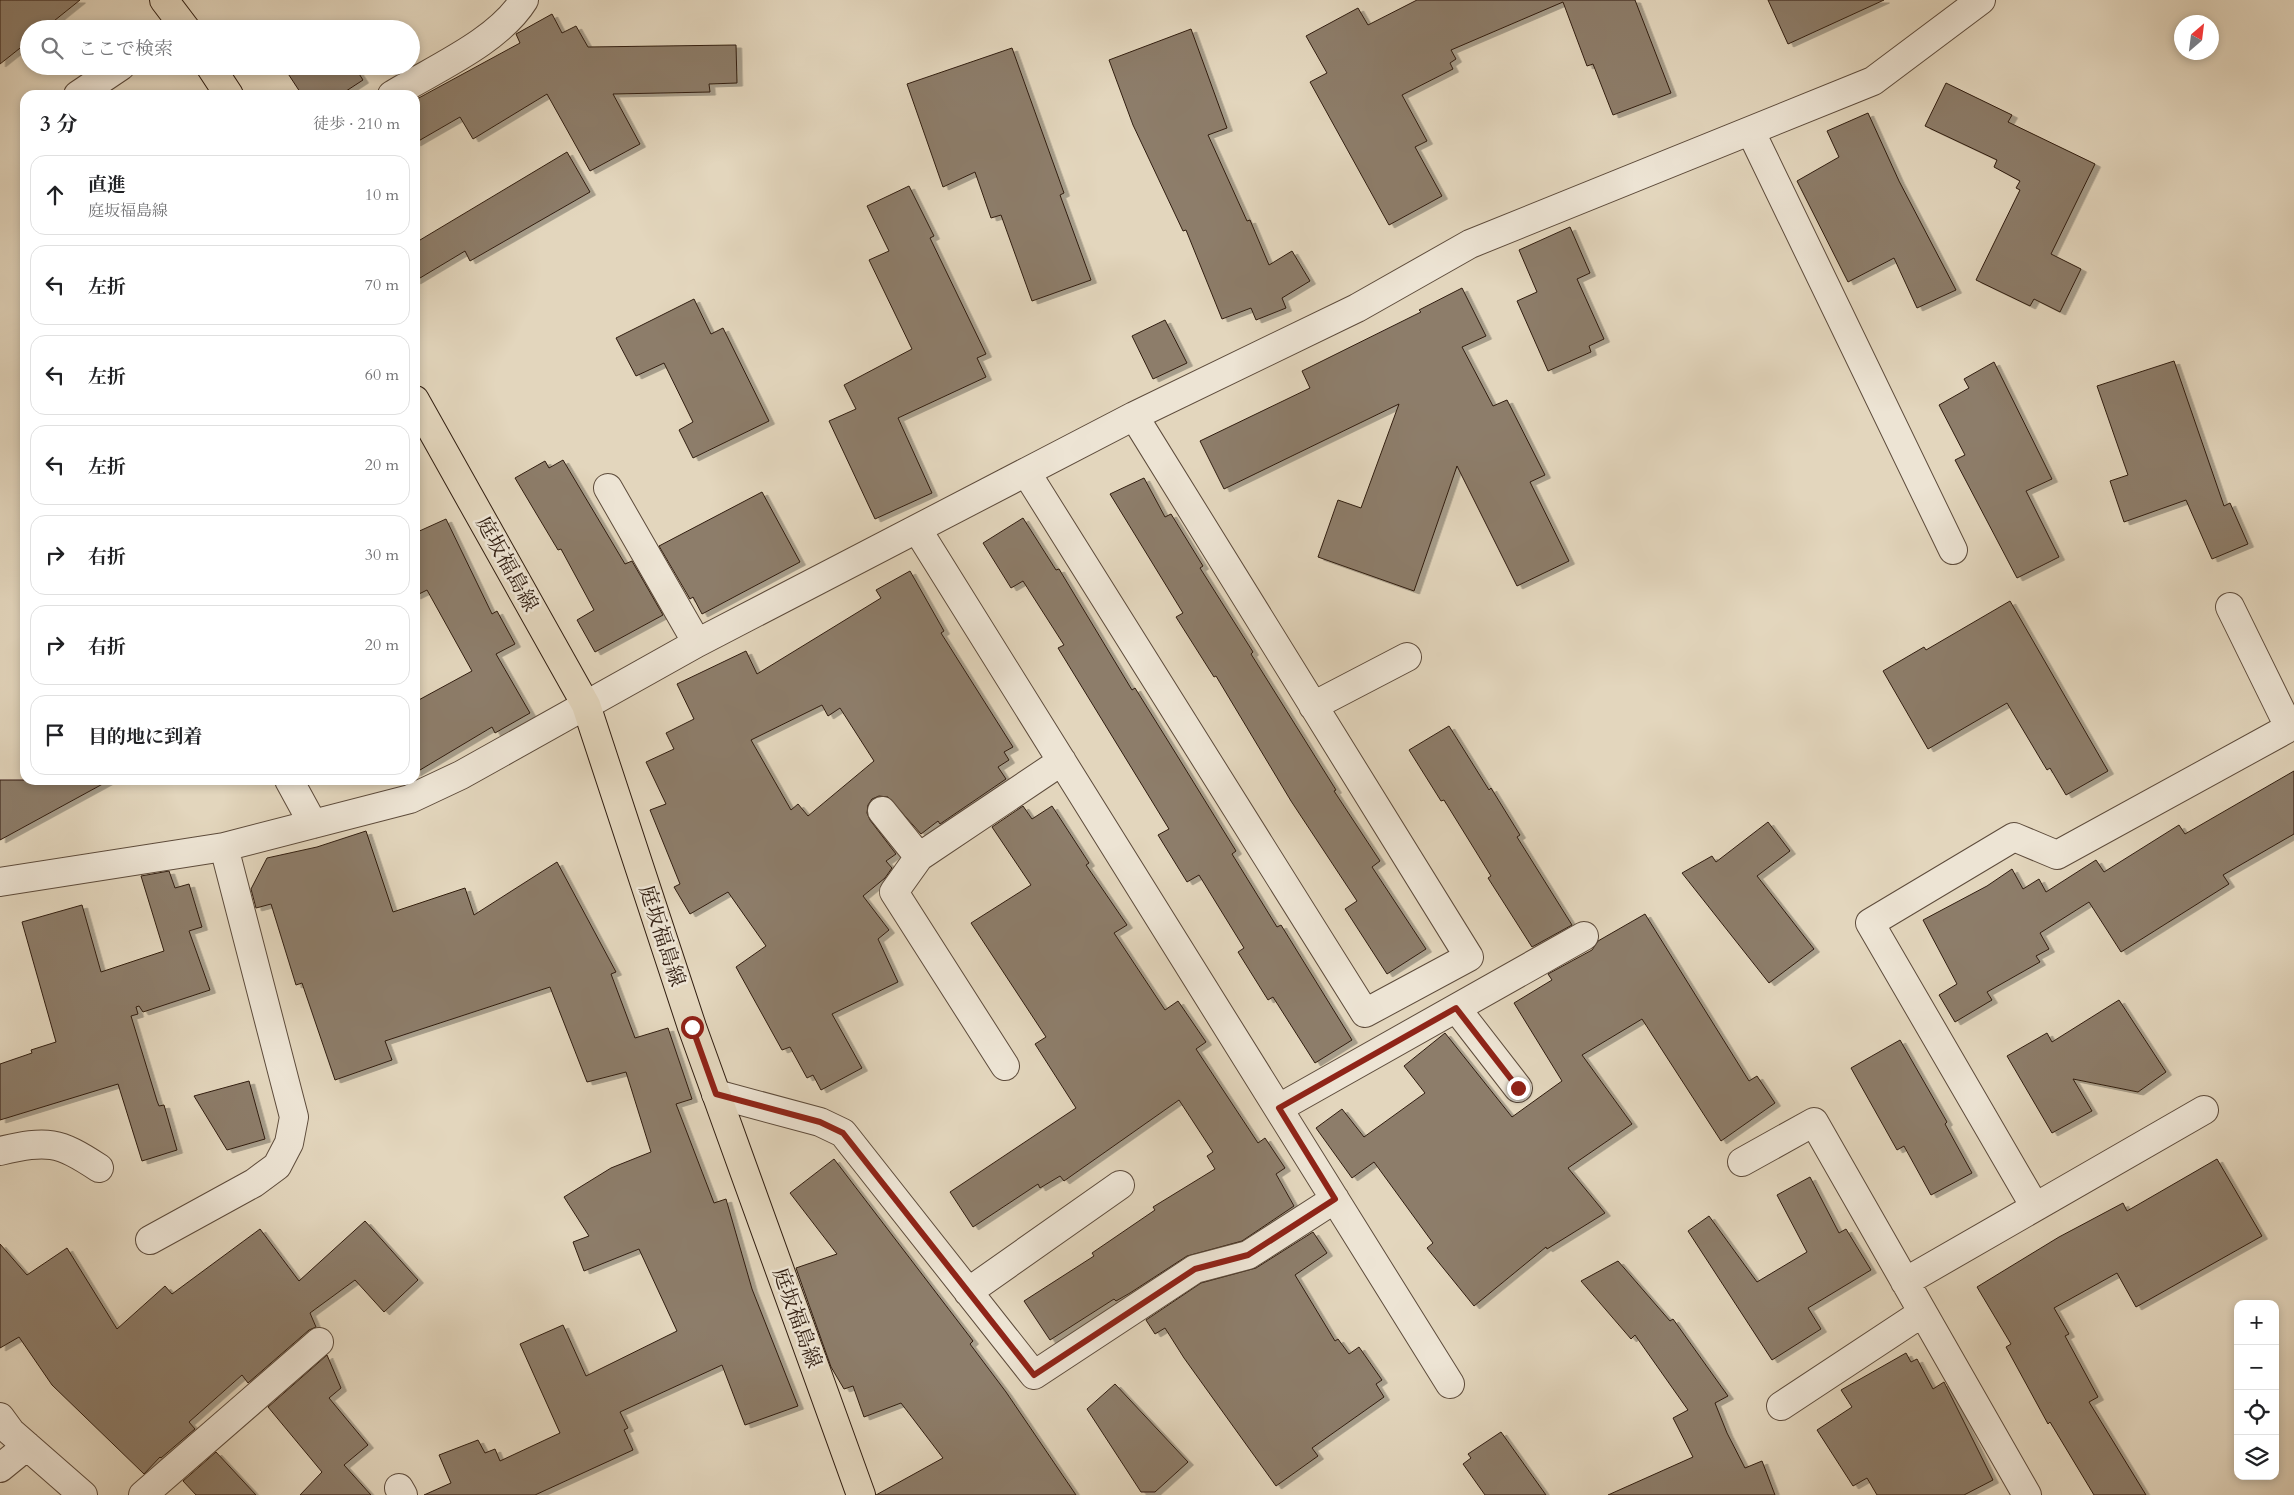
<!DOCTYPE html>
<html lang="ja">
<meta charset="utf-8">
<style>
body{margin:0;font-family:Cardo,"Noto Serif JP",serif;background:#f6f6f6;color:#202124}
.controls{position:absolute;right:15px;bottom:15px;display:grid;overflow:hidden;border-radius:10px;box-shadow:0 2px 8px #0003}
.controls button{width:45px;height:45px;display:grid;place-items:center;padding:0;border:0;border-bottom:1px solid #e0e0e0;background:#fff;color:#202124;font:25px sans-serif}
.compass{position:absolute;left:2174px;top:15px;width:45px;height:45px;border-radius:50%;background:#fff;box-shadow:0 2px 8px #0003;rotate:28deg}
.stop{position:absolute;width:15px;height:15px;margin:-11px;border:4px solid #8f2418;border-radius:50%;background:#fff}
.stop.end{background:#8f2418;border-color:#fff;box-shadow:0 1px 5px #0008}
.list{margin:0;padding:0;list-style:none}
h2{display:flex;justify-content:space-between;align-items:center;height:65px;margin:0;padding:0 20px;font-size:21px}
h2 small{font-size:16px;font-weight:400;color:#757577}
.list li{display:grid;grid-template-columns:32px 1fr auto;gap:15px;align-items:center;box-sizing:border-box;height:80px;margin:0 10px 10px;padding:0 10px;border:1px solid #e0e0e0;border-radius:15px}
.list b{display:block;font-size:19px;white-space:nowrap}
.list p{margin:0;font-size:16px;white-space:nowrap;color:#757577}
.list em{font-size:16px;font-style:normal;color:#757577}
.icon{flex:none;width:28px;height:28px;fill:none;stroke:currentColor;stroke-width:2;stroke-linecap:round;stroke-linejoin:round}
.map{position:relative;flex:none;width:2294px;height:1495px;overflow:hidden}
.search{position:absolute;background:#fff;box-shadow:0 2px 8px #0003;left:20px;top:20px;width:400px;height:55px;display:flex;align-items:center;gap:12px;box-sizing:border-box;padding:0 18px;border-radius:28px;color:#757577;font-size:19px}
.panel{position:absolute;background:#fff;box-shadow:0 2px 8px #0003;left:20px;top:90px;width:400px;height:695px;border-radius:15px}
.map>svg:first-child{display:block}
</style>
<div class="map">
<svg width="2294" height="1495" viewBox="0 0 2294 1495">
<defs>
<filter id="shadow"><feDropShadow dx="5.5" dy="3" stdDeviation="0" flood-color="#0004"/></filter>
</defs>
<rect width="100%" height="100%" fill="#e3d6bd"/>
<filter id="stains"><feTurbulence type="fractalNoise" baseFrequency=".004" numOctaves="4"/><feColorMatrix values="0 0 0 0 .2 0 0 0 0 .09 0 0 0 0 .02 0 0 0 .5 -.17"/></filter>
<radialGradient id="worn" r=".72"><stop offset=".6" stop-color="#630" stop-opacity="0"/><stop offset="1" stop-color="#630" stop-opacity=".3"/></radialGradient>
<path fill="#8d7d6a" stroke="#301d10" fill-rule="evenodd" filter="url(#shadow)" d="M0 0H80L44 29H29V41L0 64Z
M1417 0H1635L1671 93 1613 115 1593 64 1587 66 1563 2 1451 50 1456 59 1450 63 1453 69 1402 95 1427 141 1415 147 1442 196 1389 225 1310 82 1327 73 1306 36 1358 8 1368 25Z
M1768 0H1884L1788 44Z
M552 14 562 33 576 26 588 47 736 45 737 83 709 84 710 92 613 94 640 144 590 171 547 94 473 139 460 117 415 143V100L520 43 516 34Z
M1191 29 1227 128 1208 135 1247 221 1250 220 1269 265 1292 251 1310 281 1282 298 1286 308 1256 320 1251 308 1222 319 1186 230 1183 231 1133 125 1109 60Z
M1012 48 1064 193 1060 195 1091 280 1032 301 1001 215 991 218 975 172 943 187 907 84Z
M283 66H354L363 80 340 95H302Z
M1946 83 2012 115 2008 122 2095 164 2051 254 2081 269 2060 312 2034 299 2030 306 1976 280 2020 190 2016 188 2020 181 1994 167 1997 160 1925 126Z
M1868 113 1899 181 1956 290 1917 308 1894 258 1848 282 1797 181 1839 157 1827 131Z
M567 152 590 192 470 261 465 251 415 281V243Z
M909 186 934 236 930 238 986 354 977 358 986 377 898 418 932 493 875 519 829 421 856 409 844 385 912 349 869 260 889 251 867 206Z
M1570 227 1590 273 1577 279 1604 339 1589 346 1591 352 1548 371 1517 301 1537 292 1519 250Z
M1462 288 1486 336 1462 347 1493 406 1507 400 1545 475 1530 482 1569 561 1517 586 1457 466 1414 591 1318 557 1338 500 1361 508 1399 404 1224 489 1200 441 1310 388 1302 371 1421 312 1419 310Z
M694 299 711 334 723 328 769 421 693 458 679 430 693 422 664 363 636 376 616 338Z
M1165 320 1187 363 1153 379 1132 336Z
M2174 361 2224 506 2230 503 2248 544 2212 559 2186 500 2124 522 2110 481 2128 475 2097 386Z
M1994 362 2052 479 2026 491 2059 557 2017 578 1955 460 1965 455 1939 405 1969 388 1964 379Z
M563 460 625 564 632 561 663 615 595 652 577 620 594 610 561 549 558 550 515 478 545 461 549 468Z
M1144 478 1165 517 1171 514 1203 566 1200 568 1253 652 1251 654 1336 790 1334 791 1380 861 1372 867 1426 949 1387 974 1345 909 1357 901 1291 801 1216 676 1214 677 1176 617 1183 613 1110 494Z
M762 492 800 562 702 614 693 597 690 599 659 546Z
M1023 518 1056 570 1059 569 1132 690 1135 688 1173 749 1236 851 1232 854 1277 927 1281 925 1352 1040 1315 1063 1273 997 1268 1000 1238 952 1244 948 1199 875 1187 882 1158 835 1169 829 1058 648 1064 645 1023 581 1011 588 983 543Z
M446 519 492 614 497 611 515 644 496 654 530 713 495 733 492 727 415 773V702L472 671 427 590 415 596V533Z
M910 571 944 631 941 633 1013 747 1004 752 1009 760 998 767 1006 779 940 824 938 821 921 834 888 797 879 796 872 799 868 805 867 813 870 820 896 854 886 861 892 868 885 878 863 896 889 930 878 939 898 982 832 1014 862 1068 821 1090 813 1075 807 1078 790 1047 782 1050 736 967 766 946 728 892 690 914 674 887 680 884 650 810 666 804 646 762 674 749 666 733 694 719 677 684 746 651 757 674 881 598 876 590ZM822 705 828 716 840 708 874 761 808 816 798 804 791 810 751 740Z
M2010 601 2108 771 2066 795 2050 768 2047 770 2007 703 1928 749 1883 671 1924 647 1926 650Z
M1449 726 1489 790 1491 788 1520 835 1517 837 1572 925 1532 947 1488 878 1491 876 1444 800 1441 801 1409 750Z
M2294 771V834L2223 875 2229 884 2121 952 2089 902 2040 933 2049 949 2036 956 2040 962 1987 992 1992 1000 1955 1022 1939 995 1957 984 1923 920 1987 886 2012 869 2023 889 2039 879 2046 892 2096 860 2104 872 2179 825 2185 834Z
M0 780H110L0 840Z
M1023 806 1032 819 1052 806 1089 863 1086 865 1127 925 1114 933 1165 1010 1178 1001 1206 1042 1196 1049 1258 1143 1265 1138 1285 1168 1276 1174 1294 1206 1242 1241 1187 1256 1130 1293 1116 1301 1114 1299 1050 1340 1024 1301 1094 1256 1092 1253 1155 1210 1153 1207 1215 1169 1207 1156 1213 1152 1179 1100 1064 1181 1060 1176 1040 1188 1038 1184 973 1227 950 1192 1076 1108 1035 1044 1046 1037 971 923 1031 885 992 827Z
M1768 822 1790 851 1757 876 1814 949 1769 983 1682 873 1712 856 1716 862Z
M366 831 393 912 465 888 474 915 557 862 616 972 611 974 635 1038 668 1028 692 1099 676 1104 714 1203 726 1199 752 1289 798 1406 745 1425 722 1365 620 1412 628 1428 624 1430 633 1450 535 1495H424L451 1483 439 1455 478 1440 485 1453 495 1449 500 1461 560 1433 520 1344 563 1325 586 1376 677 1331 639 1249 584 1271 573 1242 589 1236 564 1197 611 1168 651 1152 626 1072 587 1082 550 987 385 1041 392 1060 335 1080 302 983 296 985 271 904 256 908 251 889 267 858 317 847Z
M169 871 175 888 189 884 202 927 189 931 210 990 143 1012 139 1006 136 1007 138 1014 131 1016 157 1101 159 1106 164 1105 177 1150 142 1161 118 1084 0 1120V1064L32 1053 31 1050 56 1042 22 922 82 905 101 972 164 951 141 876Z
M1645 914 1749 1081 1757 1076 1775 1103 1721 1141 1642 1019 1582 1055 1632 1124 1568 1168 1605 1213 1547 1249 1546 1247 1474 1306 1427 1248 1433 1243 1374 1162 1352 1178 1316 1128 1342 1109 1364 1137 1425 1093 1404 1066 1445 1033 1512 1117 1562 1081 1514 1003 1552 980 1548 974 1592 950 1598 941Z
M2119 1000 2166 1072 2138 1092 2073 1079 2092 1111 2052 1133 2007 1056 2047 1033 2052 1042Z
M1900 1040 1947 1122 1945 1124 1972 1173 1931 1195 1904 1146 1897 1150 1851 1068Z
M249 1081 265 1139 227 1150 194 1096Z
M834 1159 973 1341 970 1344 1006 1392 1076 1495H876L943 1458 901 1403 864 1417 853 1386 844 1389 831 1367 796 1268 837 1254 790 1193Z
M2217 1159 2262 1236 2136 1307 2117 1273 2054 1308 2069 1334 2065 1336 2098 1397 2089 1402 2146 1495H2094L2050 1422 2048 1424 2006 1347 2011 1344 1977 1287 2059 1237 2123 1203 2127 1211Z
M1810 1177 1839 1233 1846 1229 1871 1270 1808 1308 1821 1329 1772 1360 1688 1231 1709 1216 1757 1282 1807 1252 1777 1195Z
M365 1221 418 1280 384 1312 355 1280 310 1313 316 1327 309 1330 248 1383 242 1375 189 1422 195 1429 161 1458 160 1457 144 1474 52 1385 19 1337 0 1348V1244L27 1275 67 1248 117 1329 165 1286 172 1294 260 1229 299 1281Z
M1313 1232 1327 1253 1295 1275 1335 1341 1338 1339 1349 1354 1359 1347 1382 1380 1376 1384 1384 1397 1312 1448 1318 1456 1276 1486 1184 1358 1165 1328 1155 1334 1146 1320 1201 1283 1256 1268Z
M1618 1261 1670 1321 1673 1319 1728 1396 1715 1403 1727 1433 1745 1468 1762 1461 1775 1495H1608L1693 1457 1673 1418 1688 1410 1635 1335 1631 1339 1581 1281Z
M1906 1353 1911 1362 1917 1359 1933 1389 1944 1382 1993 1480 1964 1495H1877L1867 1478 1853 1486 1817 1430 1852 1407 1841 1390Z
M327 1355 341 1388 329 1398 368 1445 344 1465 371 1495H300L322 1472 268 1407Z
M1115 1384 1188 1462 1155 1492H1141L1087 1409Z
M1501 1432 1546 1495H1485L1463 1464 1471 1458 1468 1454Z
M216 1452 256 1495H196L183 1481Z"/>
<g fill="none" stroke-linecap="round" stroke-linejoin="round">
<g stroke="#5d4b3b" stroke-width="30">
<path id="minor" d="M78 95 121 66
M392 95C434 69 498 42 524 0
M1751 132 1953 550
M1026 472 1365 1013 1469 957 1134 416
M608 488 697 643
M917 529 1450 1384
M2230 607 2289 727
M1313 706 1407 657
M289 780 313 824
M882 811 919 857
M0 882 224 847 410 799 461 775 697 643 1134 416 1357 308 1470 244 1873 81 1981 0
M1456 1008 1518 1088
M1005 1066 894 892 919 857 1062 761
M716 1094 820 1122 843 1133 1034 1375 1195 1269 1248 1255 1335 1199
M1279 1108 1584 936
M0 1151C48 1140 58 1141 99 1168
M1742 1162 1814 1122 2027 1495
M2035 1207 1870 923 2014 837 2057 855 2294 725
M150 1240 254 1183 277 1166 289 1143 294 1117 224 847
M1905 1282 2204 1110
M968 1292 1120 1185
M1781 1406 1922 1313
M0 1417 11 1432 83 1495
M0 1468 27 1446
M399 1488 403 1495
M143 1495 319 1342"/>
</g>
<g stroke="#301d10" stroke-width="30">
<path id="major" d="M164 0 186 29
M210 66 229 95
M415 400 586 705 692 1027 861 1495"/>
</g>
<use href="#minor" stroke="#ede4d4" stroke-width="28"/>
<use href="#major" stroke="#e3d6bd" stroke-width="28"/>
</g>
<g fill="none" stroke-linecap="round" stroke-linejoin="round">
<path stroke="#8f2418" stroke-width="6" d="M692 1027 716 1094 820 1122 843 1133 1034 1375 1195 1269 1248 1255 1335 1199 1279 1108 1456 1008 1518 1088"/>
</g>
<g text-anchor="middle" dominant-baseline="central" stroke-width="5" stroke-linejoin="round" paint-order="stroke">
<g font-size="21" fill="#301d10" stroke="#ede4d4">
<text transform="translate(507 564) rotate(61)">庭坂福島線</text>
<text transform="translate(662 936) rotate(72)">庭坂福島線</text>
<text transform="translate(797 1318) rotate(70)">庭坂福島線</text>
</g>
</g>
<rect width="100%" height="100%" filter="url(#stains)"/>
<rect width="100%" height="100%" fill="url(#worn)"/>
</svg>
<div class="controls">
<button>+</button>
<button>−</button>
<button><svg class="icon" aria-label="locate" viewBox="0 0 24 24"><circle cx="12" cy="12" r="6"/><path d="M12 2v4M12 18v4M2 12h4M18 12h4"/></svg></button>
<button><svg class="icon" aria-label="layers" viewBox="0 0 24 24"><path d="M12 4l9 5-9 5-9-5zM3 14l9 5 9-5"/></svg></button>
</div>
<svg class="compass" viewBox="-18 -18 36 36"><path d="M0-13l5 13h-10z" fill="#e53935"/><path d="M0 13l5-13h-10z" fill="#757577"/></svg>
<div class="stop" style="left:692px;top:1027px"></div>
<div class="stop end" style="left:1518px;top:1088px"></div>
<div class="search"><svg class="icon" aria-label="search" viewBox="0 0 24 24"><circle cx="10" cy="10" r="6"/><path d="M15 15l6 6"/></svg>ここで検索</div>
<section class="panel">
<h2>3 分<small>徒歩 · 210 m</small></h2>
<ul class="list">
<li><svg class="icon" aria-label="ahead" viewBox="0 0 24 24"><path d="M12 20V5M6 11l6-6 6 6"/></svg><div><b>直進</b><p>庭坂福島線</p></div><em>10 m</em></li>
<li><svg class="icon" aria-label="left" viewBox="0 0 24 24"><path d="M17 20v-9H6M10 6l-5 5 5 5"/></svg><div><b>左折</b></div><em>70 m</em></li>
<li><svg class="icon" aria-label="left" viewBox="0 0 24 24"><path d="M17 20v-9H6M10 6l-5 5 5 5"/></svg><div><b>左折</b></div><em>60 m</em></li>
<li><svg class="icon" aria-label="left" viewBox="0 0 24 24"><path d="M17 20v-9H6M10 6l-5 5 5 5"/></svg><div><b>左折</b></div><em>20 m</em></li>
<li><svg class="icon" aria-label="right" viewBox="0 0 24 24"><path d="M7 20v-9h11M14 6l5 5-5 5"/></svg><div><b>右折</b></div><em>30 m</em></li>
<li><svg class="icon" aria-label="right" viewBox="0 0 24 24"><path d="M7 20v-9h11M14 6l5 5-5 5"/></svg><div><b>右折</b></div><em>20 m</em></li>
<li><svg class="icon" aria-label="arrive" viewBox="0 0 24 24"><path d="M6 21V4h12l-3 4 3 4H6"/></svg><div><b>目的地に到着</b></div></li>
</ul>
</section>
</div>
